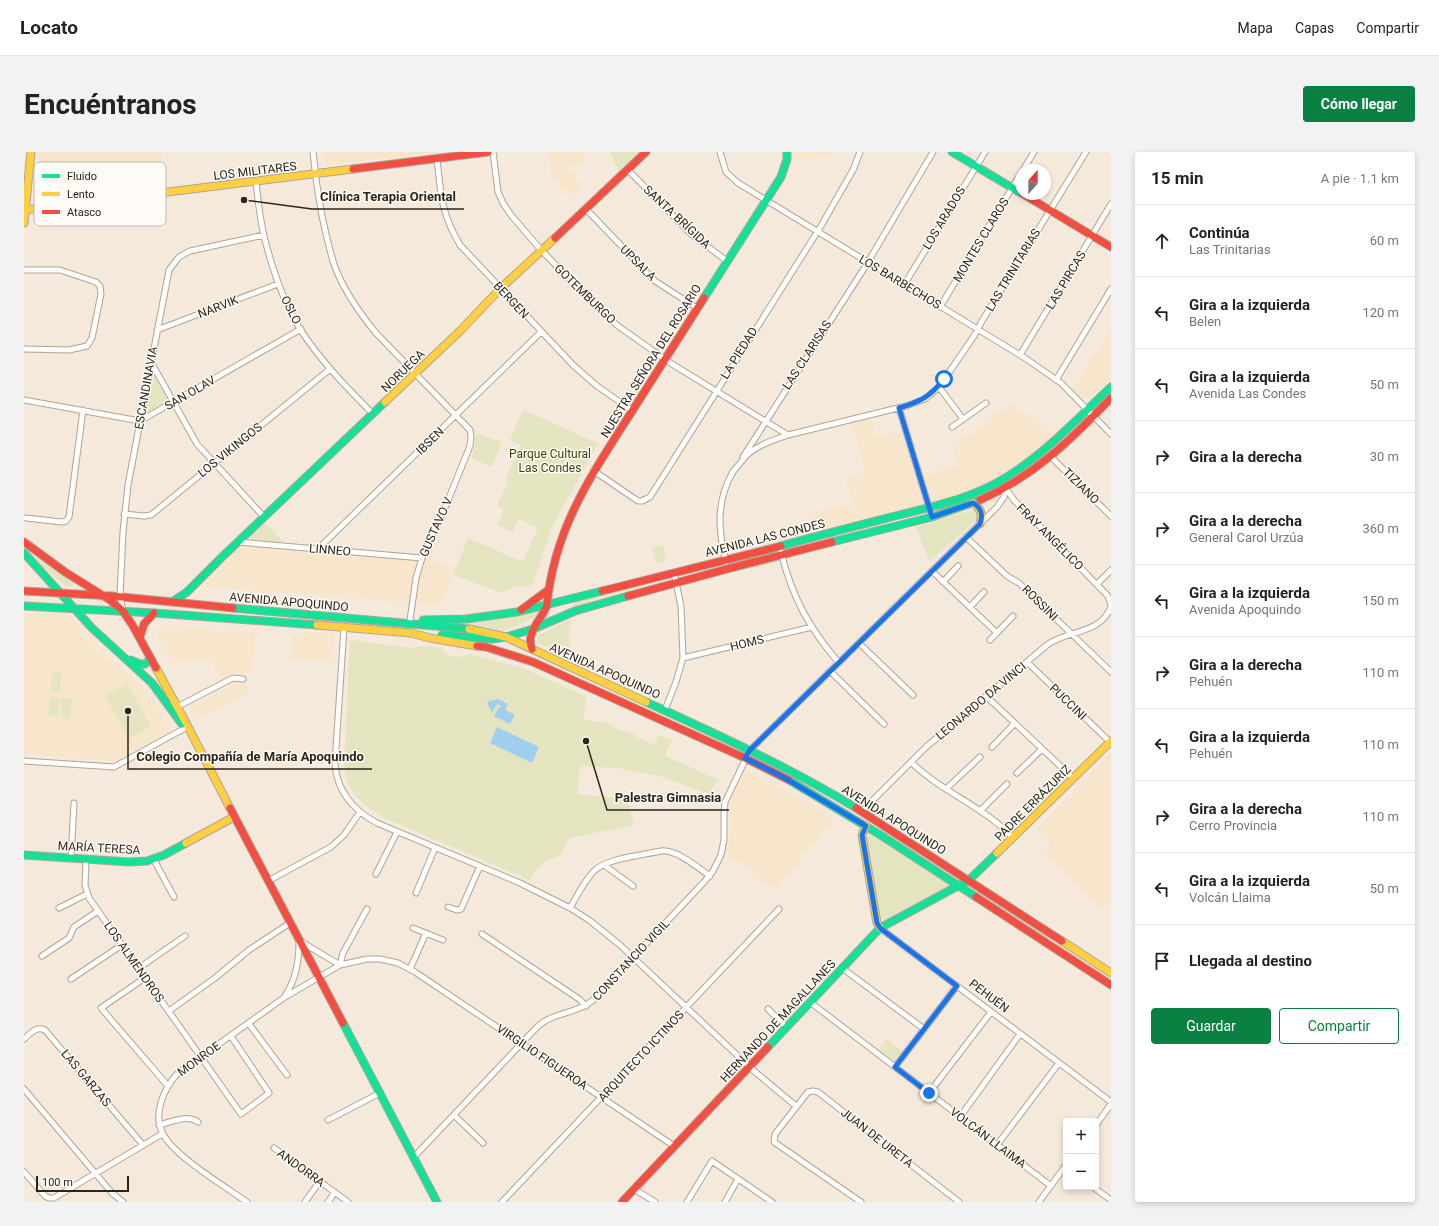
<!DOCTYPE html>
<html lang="es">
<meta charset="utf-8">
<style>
body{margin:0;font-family:Roboto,sans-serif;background:#f2f2f2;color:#222}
.controls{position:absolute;right:12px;bottom:12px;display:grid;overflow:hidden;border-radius:4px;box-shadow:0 2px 6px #0003}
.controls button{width:36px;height:36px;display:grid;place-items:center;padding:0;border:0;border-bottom:1px solid #e0e0e0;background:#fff;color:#222;font:20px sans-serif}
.compass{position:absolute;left:991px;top:12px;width:36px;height:36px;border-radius:50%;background:#fff;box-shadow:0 2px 6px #0003;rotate:21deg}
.scale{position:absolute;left:12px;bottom:10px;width:93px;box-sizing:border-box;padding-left:4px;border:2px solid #2c251a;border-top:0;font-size:11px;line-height:14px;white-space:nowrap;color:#2c251a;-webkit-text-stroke:3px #fefaf5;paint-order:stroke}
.stop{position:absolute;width:12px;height:12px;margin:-9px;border:3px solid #1a73e8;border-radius:50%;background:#fff}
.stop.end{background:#1a73e8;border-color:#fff;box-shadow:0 1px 4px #0008}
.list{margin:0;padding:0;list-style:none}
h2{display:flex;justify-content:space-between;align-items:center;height:52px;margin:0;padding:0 16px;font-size:17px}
h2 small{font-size:13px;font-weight:400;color:#767676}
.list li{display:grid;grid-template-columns:26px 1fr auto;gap:12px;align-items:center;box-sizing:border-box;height:72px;padding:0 16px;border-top:1px solid #e0e0e0}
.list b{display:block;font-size:15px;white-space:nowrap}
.list p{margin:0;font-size:13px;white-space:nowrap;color:#767676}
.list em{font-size:13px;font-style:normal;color:#767676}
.actions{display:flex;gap:8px;padding:12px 16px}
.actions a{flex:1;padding:9px 0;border:1px solid #0b8043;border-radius:4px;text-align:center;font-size:14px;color:#0b8043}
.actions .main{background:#0b8043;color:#fff}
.icon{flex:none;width:22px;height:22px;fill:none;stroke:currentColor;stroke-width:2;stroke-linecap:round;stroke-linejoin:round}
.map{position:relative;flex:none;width:1087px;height:1050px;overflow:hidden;border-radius:4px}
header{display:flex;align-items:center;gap:24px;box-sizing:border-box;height:56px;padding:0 20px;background:#fff;border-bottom:1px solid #e0e0e0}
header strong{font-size:19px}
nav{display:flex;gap:22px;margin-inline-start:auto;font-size:14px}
.intro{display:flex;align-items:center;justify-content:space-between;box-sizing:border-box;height:96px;padding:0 24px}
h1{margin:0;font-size:28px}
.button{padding:10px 18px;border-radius:4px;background:#0b8043;color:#fff;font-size:14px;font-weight:700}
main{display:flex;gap:24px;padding:0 24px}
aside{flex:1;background:#fff;border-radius:4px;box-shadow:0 2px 6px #0003}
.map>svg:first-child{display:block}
</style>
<header>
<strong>Locato</strong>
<nav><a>Mapa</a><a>Capas</a><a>Compartir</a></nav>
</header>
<div class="intro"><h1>Encuéntranos</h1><a class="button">Cómo llegar</a></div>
<main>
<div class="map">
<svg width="1087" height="1050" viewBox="0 0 1087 1050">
<rect width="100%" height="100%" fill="#f4e9da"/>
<path fill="#f7e5cc" d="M15 0H137L142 47 10 63Z
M300 0H418L302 13Z
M525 0H559L561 11 542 17 559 35 547 47 528 26Z
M769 0H804V4L803 3 801 5 770 6Z
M1087 176V225L1066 246H1059L1049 238Z
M987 252 1030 282 1010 301 966 330 910 351 907 350 899 324 935 312 928 295Z
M846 266 852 285 879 279 900 348 899 352 791 381 786 362 823 352 825 360 831 358 822 327 842 321 828 271Z
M218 391 396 402 431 417 417 453 178 434Z
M0 461 39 462 44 464 55 473 64 488 114 531 131 549 146 579 90 609 0 602Z
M141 473 189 477V479L200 480V478L231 480 229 522 208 521 197 527 191 516V510L161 508 149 514 132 480Z
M280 479 311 481 309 509 268 507 269 482 280 483Z
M211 532H220L225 541 171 568 166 557 167 554 208 533 210 534Z
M1087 601V746L1076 757 1020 703 1026 693 1025 690 1023 686 1013 678Z
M723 618 811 665 751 738 704 702 706 681V654L712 638Z"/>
<path fill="#e5e4c1" d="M585 0H616L596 20Z
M129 221 144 249 122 263Z
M499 258 574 291 527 377 508 435 492 434 479 441 429 423 444 386 499 410 514 376 495 367 489 380 473 373 480 357 473 354 484 330 481 328 497 293 486 288Z
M452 281 478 290 468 315 448 306Z
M949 358C953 360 955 362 954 367L905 409 892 375Z
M241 371 260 391 227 388V384Z
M639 393 642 409 632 411 628 395Z
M3 399 50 432 49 434H43L33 428Z
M619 432 620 434 571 447 551 455 548 449Z
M517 457 518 461 495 473 479 479 443 472 413 470Z
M547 467C546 473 544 478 545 485 545 489 547 491 546 495L519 494 513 491V487L514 484Z
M326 488 389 496 396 494 417 496 426 504 430 505H435L446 502 501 517 562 544 560 568 584 571 590 574 589 575 597 578H599V579L612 583 611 585 619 588H621V589L628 592V591L631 592 635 583 648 588 641 604 697 629 696 630 692 629 686 642 635 624 594 616 556 614 554 642 604 647 610 673 546 686 536 704C521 709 514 713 506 728L365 668C341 656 322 641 320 612Z
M29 520 38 521 36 540 27 539Z
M104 532 127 575 104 587 81 544Z
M26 545 36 546 34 565 24 564Z
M38 546 48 547 46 566 36 565Z
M845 682 927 733 924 736 862 769 856 766 854 762 850 730 841 688Z
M953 738 1026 786 1024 789 951 740Z
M863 887 878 899 870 910 854 898Z"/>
<path fill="#a0ceee" d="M474 547 484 552 481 558 491 563 486 572 470 564 475 555 477 556 478 554 473 552 468 561 463 550Z
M473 575 515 595 508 611 466 591Z"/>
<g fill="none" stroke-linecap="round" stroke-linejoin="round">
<g stroke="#ada599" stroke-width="7">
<path id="street" d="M289 0C291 22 294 43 298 64 302 81 305 98 311 115 320 139 335 160 351 180L446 278 447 285 446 294 423 351 398 406 392 426 386 468
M469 0 474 40 479 51 487 63 517 98 576 158 594 174 648 212 764 283
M696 0 702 20 714 31 1001 206 1037 231 1087 282
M413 7C417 43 417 61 436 93L549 213 573 234 609 259
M604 18 667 82 703 109
M999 18 1010 0
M232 30C234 48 236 67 240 84 248 116 259 149 276 177 296 208 323 236 349 262
M562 57 631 129 673 156
M0 118H36L72 130 76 134 77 142 68 186 63 194 45 198 0 197
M880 133 961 0
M916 155 997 21
M133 178 254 132
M996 203 1087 52
M127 210 173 292 240 365
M1032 228 1087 137
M915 235 939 267
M0 248 116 269 277 177
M875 256 908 365
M928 275 962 251
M1026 304 1087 364
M719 305 841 115 909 0
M570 319 614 349H618L626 345 797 74 829 18 836 0
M708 321C712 316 717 310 722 304 733 293 750 288 764 283L882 254 901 247 915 235 950 184 958 169 1062 0
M982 337 990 348 1084 444 1087 453
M100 362 120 364 127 363 306 217
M2 366 38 370 42 369 45 365 59 258
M942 385 983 424 995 431 1087 520
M214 390 398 406
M294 397 517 180
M757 400C768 445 785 476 815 511
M702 410C694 379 692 348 709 320
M908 419 973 481
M919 430 934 414
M1073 432 1087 418
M946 455 960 440
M99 459 96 444 99 380 104 333 145 118 155 105 166 99 240 83
M320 475 311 612C313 640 329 658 353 671L496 731 546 756 565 768 596 793 730 919 772 954
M966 488 989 464
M835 491 889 543
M659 506 788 475
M1003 510 1086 590
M806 519 860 572
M962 544 1049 626
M153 555 209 526 219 527
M641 558 652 530 659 506 657 454 650 421
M968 595 991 571
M0 609 90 615 163 575
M887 610C917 640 960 654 989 686
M993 621 1018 597
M922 637 956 605
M838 659 902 595 1023 493C1042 478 1076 483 1087 455
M956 659 983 632
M47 707 50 651
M62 708 61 733 65 746 217 962 245 941 207 884
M130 708 150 745
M580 713 609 734
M352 722 373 680
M244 729 307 695 320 683 336 660
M392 741 411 696
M424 755 433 758 437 757 456 714
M35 756 63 742
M546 756C553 744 560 729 570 719 583 706 619 703 637 699 652 697 673 715 686 724
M389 776 419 788
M856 776 1087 950
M458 782 555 847 562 854
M276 789 316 813
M18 804 45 786 50 775 74 759
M316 813 319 801 343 757
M115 816 161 784
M818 816 900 877
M386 817 402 781
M122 825 77 856 144 934
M47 827 98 793
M261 844C272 827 275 810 275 789
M786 850 1027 1034
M744 857 763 876
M145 859 191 826 225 798 266 771
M225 872 263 923
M0 887C7 881 12 874 21 878L119 993
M871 915 933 834
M0 937 88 1041 99 1050
M905 941 967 860
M430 963 459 991
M936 965 996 882
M304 968 356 941
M135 973C148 970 163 962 174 970
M1072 973 1087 952
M973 993 1035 911
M250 996 324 1050
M389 1006 514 874C530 860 552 862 568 849L680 730 689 719 697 703 700 688V662L701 650 726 598 973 355 980 345 982 336
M0 1020 21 1044 25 1046H30L138 982
M1069 1035 1087 1048
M610 1037 631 1050
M223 1050C202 1035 148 1003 138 980 129 961 140 936 154 921L261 845 316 813 343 807H356L374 811 391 820 650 994
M281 1050 296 1029
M304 1050 311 1040
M478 1050 755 757
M663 1050 688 1009 748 1050
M701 1050 714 1027
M837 1050 750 990 751 982 784 940 789 939 794 940 935 1050
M1015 1050 1042 1013"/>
</g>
<g stroke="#ada599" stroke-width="9">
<path id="fast" d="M928 0 997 41
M680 146 757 25 763 7V0
M808 390 908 365 956 348
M757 394C796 383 836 373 875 363 911 354 949 346 981 326 1021 302 1053 267 1087 235
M0 401 68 476 128 531 158 572
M148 450 163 440 198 405 361 250
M0 454 130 461 293 473
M209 456 445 477
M399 468 442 467 493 460 578 439
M418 483 468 487 482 485 509 477 551 459 604 444
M107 508 116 512H121L127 507
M622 550C694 583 765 615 832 656
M765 628 858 684 952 745
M0 703 105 710 123 709 140 703 162 691
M319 871 413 1050
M744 895 856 776 945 728 973 701"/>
</g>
<g stroke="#ada599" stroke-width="9">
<path id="slow" d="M0 58 329 17
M0 71 7 0
M361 250 435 180 476 137 531 86
M949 351C957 356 959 363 956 372
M293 473 387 481 406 486 453 494
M445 477 482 485 622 550
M132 516 161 569 206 656
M842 674 838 683 853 771 856 776
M162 691 210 665
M973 701 1087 589
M1038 789 1087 821"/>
</g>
<g stroke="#ada599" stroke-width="9">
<path id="jam" d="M329 17 464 0
M999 42 1087 95
M531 86 622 0
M956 348C1010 324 1047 288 1087 246
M0 390 41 420 86 448 99 459 109 474 132 516
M0 439 88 444 209 456
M578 439 757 394
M604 444 703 417 808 390
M523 453C530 378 566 325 605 264 630 225 655 185 680 146
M497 458 524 438
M116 485 120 472 130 461
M453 494 462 495 509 510 721 606 765 628
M508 497C501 480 518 468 523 453
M206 656 319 871
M832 656 1038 789
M952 745 1087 833
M598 1050 744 895"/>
</g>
<use href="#street" stroke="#fdfcf9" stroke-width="5"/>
<use href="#fast" stroke="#16e098" stroke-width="7"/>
<use href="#slow" stroke="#ffcf43" stroke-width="7"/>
<use href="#jam" stroke="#f24e42" stroke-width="7"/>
</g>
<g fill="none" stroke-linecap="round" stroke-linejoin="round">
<path stroke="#1a73e8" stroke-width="5" d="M905 941 871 915 933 834 856 776 853 771 838 683 842 674 759 625 721 606 726 598 956 372C959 363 958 356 949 351L908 365 875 256C896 250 907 244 920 227"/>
</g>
<g text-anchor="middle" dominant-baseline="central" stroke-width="3" stroke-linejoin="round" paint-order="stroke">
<g font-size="12" fill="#2c251a" stroke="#fefaf5">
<text transform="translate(231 19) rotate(-7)">LOS MILITARES</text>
<text transform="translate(653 65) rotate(43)">SANTA BRÍGIDA</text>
<text transform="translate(920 66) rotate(-59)">LOS ARADOS</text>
<text transform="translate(957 88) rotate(-59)">MONTES CLAROS</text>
<text transform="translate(614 111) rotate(45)">UPSALA</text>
<text transform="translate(989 118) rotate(-59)">LAS TRINITARIAS</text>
<text transform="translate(1042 128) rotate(-59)">LAS PIRCAS</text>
<text transform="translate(876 130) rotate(31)">LOS BARBECHOS</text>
<text transform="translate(561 142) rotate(44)">GOTEMBURGO</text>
<text transform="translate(487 148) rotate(47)">BERGEN</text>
<text transform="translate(194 155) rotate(-21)">NARVIK</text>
<text transform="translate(267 158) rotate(63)">OSLO</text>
<text transform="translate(715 201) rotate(-58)">LA PIEDAD</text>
<text transform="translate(783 203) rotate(-57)">LAS CLARISAS</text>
<text transform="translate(627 209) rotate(-58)">NUESTRA SEÑORA DEL ROSARIO</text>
<text transform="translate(379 219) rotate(-44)">NORUEGA</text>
<text transform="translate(122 236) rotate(-80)">ESCANDINAVIA</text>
<text transform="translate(166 241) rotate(-30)">SAN OLAV</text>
<text transform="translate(406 289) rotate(-44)">IBSEN</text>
<text transform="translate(206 298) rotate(-39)">LOS VIKINGOS</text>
<text transform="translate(1057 334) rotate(45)">TIZIANO</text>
<text transform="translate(412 375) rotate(-66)">GUSTAVO V</text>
<text transform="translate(1026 385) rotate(45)">FRAY ANGÉLICO</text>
<text transform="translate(741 386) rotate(-14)">AVENIDA LAS CONDES</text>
<text transform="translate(306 398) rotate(5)">LINNEO</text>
<text transform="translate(265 450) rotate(5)">AVENIDA APOQUINDO</text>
<text transform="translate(1016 451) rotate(45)">ROSSINI</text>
<text transform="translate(723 491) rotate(-14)">HOMS</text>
<text transform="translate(581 519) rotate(24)">AVENIDA APOQUINDO</text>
<text transform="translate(957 549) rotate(-40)">LEONARDO DA VINCI</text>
<text transform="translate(1044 550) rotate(44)">PUCCINI</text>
<text transform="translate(1009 651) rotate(-45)">PADRE ERRÁZURIZ</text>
<text transform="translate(870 668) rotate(32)">AVENIDA APOQUINDO</text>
<text transform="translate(75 696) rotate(3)">MARÍA TERESA</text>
<text transform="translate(607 808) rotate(-47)">CONSTANCIO VIGIL</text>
<text transform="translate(110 810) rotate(55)">LOS ALMENDROS</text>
<text transform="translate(965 844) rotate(37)">PEHUÉN</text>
<text transform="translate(754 869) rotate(-47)">HERNANDO DE MAGALLANES</text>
<text transform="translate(617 904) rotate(-47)">ARQUITECTO ICTINOS</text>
<text transform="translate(518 905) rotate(34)">VIRGILIO FIGUEROA</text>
<text transform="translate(175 907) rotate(-36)">MONROE</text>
<text transform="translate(62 926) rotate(50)">LAS GARZAS</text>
<text transform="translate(853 986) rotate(38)">JUAN DE URETA</text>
<text transform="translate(964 986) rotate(37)">VOLCÁN LLAIMA</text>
<text transform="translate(277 1016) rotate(36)">ANDORRA</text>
</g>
<g font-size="12" fill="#404507" stroke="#fefaf5">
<text x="526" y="302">Parque Cultural<tspan x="526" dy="14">Las Condes</tspan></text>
</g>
</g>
<rect x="10" y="10" width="132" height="64" rx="6" fill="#fefaf5" stroke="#bfbab3" stroke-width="1"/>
<rect x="18" y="22" width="18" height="4" fill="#16e098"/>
<rect x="18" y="40" width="18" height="4" fill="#ffcf43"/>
<rect x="18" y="58" width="18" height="4" fill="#f24e42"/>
<g font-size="11" fill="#2c251a">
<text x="43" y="28">Fluido</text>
<text x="43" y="46">Lento</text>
<text x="43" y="64">Atasco</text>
</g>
<path fill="none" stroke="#2c251a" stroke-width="1.5" d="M220 48L288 57H440M104 559L104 617H348M562 589L583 658H705"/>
<g fill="#2c251a" stroke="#fefaf5" stroke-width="1.5">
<circle cx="220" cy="48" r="4"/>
<circle cx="104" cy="559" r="4"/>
<circle cx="562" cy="589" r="4"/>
</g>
<g font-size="13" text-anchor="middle" font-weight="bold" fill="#2c251a" stroke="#fefaf5" stroke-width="3" stroke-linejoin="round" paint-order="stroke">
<text x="364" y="49">Clínica Terapia Oriental</text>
<text x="226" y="609">Colegio Compañía de María Apoquindo</text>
<text x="644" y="650">Palestra Gimnasia</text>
</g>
</svg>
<div class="controls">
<button>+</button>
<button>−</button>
</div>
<svg class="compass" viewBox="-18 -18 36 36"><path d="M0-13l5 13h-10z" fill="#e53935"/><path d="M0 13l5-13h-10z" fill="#767676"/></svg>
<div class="scale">100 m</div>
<div class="stop" style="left:920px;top:227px"></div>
<div class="stop end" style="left:905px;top:941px"></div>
</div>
<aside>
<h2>15 min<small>A pie · 1.1 km</small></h2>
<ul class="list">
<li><svg class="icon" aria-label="ahead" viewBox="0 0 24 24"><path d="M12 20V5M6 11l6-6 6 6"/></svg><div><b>Continúa</b><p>Las Trinitarias</p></div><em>60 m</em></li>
<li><svg class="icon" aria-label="left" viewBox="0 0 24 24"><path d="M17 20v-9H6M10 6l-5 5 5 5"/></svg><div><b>Gira a la izquierda</b><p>Belen</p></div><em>120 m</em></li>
<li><svg class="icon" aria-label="left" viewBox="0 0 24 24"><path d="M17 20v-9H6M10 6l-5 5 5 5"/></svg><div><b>Gira a la izquierda</b><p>Avenida Las Condes</p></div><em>50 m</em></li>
<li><svg class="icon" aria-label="right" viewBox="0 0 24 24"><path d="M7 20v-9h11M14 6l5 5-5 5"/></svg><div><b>Gira a la derecha</b></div><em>30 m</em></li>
<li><svg class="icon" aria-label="right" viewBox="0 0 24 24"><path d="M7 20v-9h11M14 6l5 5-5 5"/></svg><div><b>Gira a la derecha</b><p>General Carol Urzúa</p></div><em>360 m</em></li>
<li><svg class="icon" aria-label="left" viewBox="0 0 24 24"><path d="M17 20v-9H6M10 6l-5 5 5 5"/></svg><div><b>Gira a la izquierda</b><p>Avenida Apoquindo</p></div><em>150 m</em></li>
<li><svg class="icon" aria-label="right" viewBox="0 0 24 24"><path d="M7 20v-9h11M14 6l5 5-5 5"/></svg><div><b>Gira a la derecha</b><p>Pehuén</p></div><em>110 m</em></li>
<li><svg class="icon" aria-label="left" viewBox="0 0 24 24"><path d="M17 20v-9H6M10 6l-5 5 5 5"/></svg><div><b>Gira a la izquierda</b><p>Pehuén</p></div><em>110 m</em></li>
<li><svg class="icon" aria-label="right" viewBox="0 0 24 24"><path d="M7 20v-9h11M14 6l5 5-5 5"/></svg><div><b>Gira a la derecha</b><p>Cerro Provincia</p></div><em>110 m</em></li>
<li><svg class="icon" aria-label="left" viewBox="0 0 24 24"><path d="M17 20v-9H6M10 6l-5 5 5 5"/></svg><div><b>Gira a la izquierda</b><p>Volcán Llaima</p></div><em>50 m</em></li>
<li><svg class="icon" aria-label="arrive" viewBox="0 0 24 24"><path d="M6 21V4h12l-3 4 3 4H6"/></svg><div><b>Llegada al destino</b></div></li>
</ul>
<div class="actions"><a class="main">Guardar</a><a>Compartir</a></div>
</aside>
</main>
